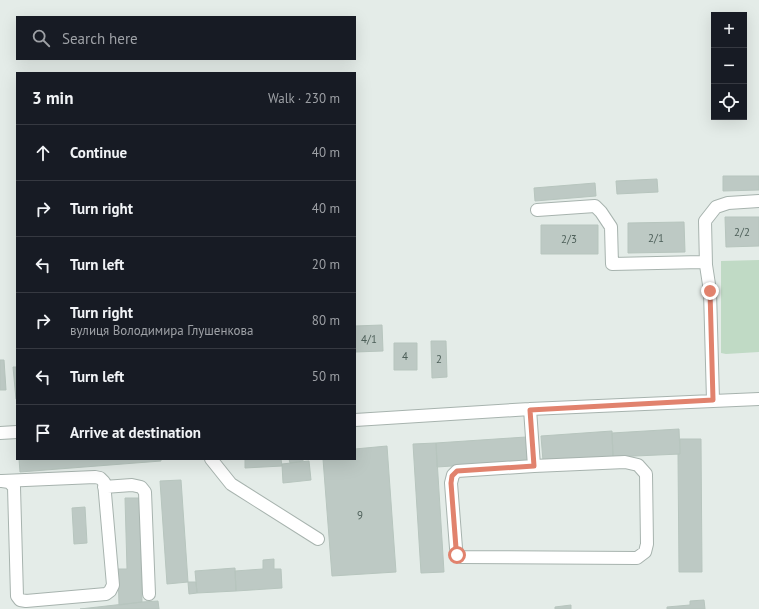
<!DOCTYPE html>
<meta charset="utf-8">
<style>
body{margin:0;font-family:"PT Sans",sans-serif;background:#242831;color:#f1f3f6}
.controls{position:absolute;right:12px;top:12px;display:grid;overflow:hidden;border-radius:0px;box-shadow:0 4px 16px #0002}
.controls button{width:36px;height:36px;display:grid;place-items:center;padding:0;border:0;border-bottom:1px solid #363941;background:#171b24;color:#f1f3f6;font:20px sans-serif}
.stop{position:absolute;width:12px;height:12px;margin:-9px;border:3px solid #e1826d;border-radius:50%;background:#fff}
.stop.end{background:#e1826d;border-color:#fff;box-shadow:0 1px 4px #0008}
.list{margin:0;padding:0;list-style:none}
h2{display:flex;justify-content:space-between;align-items:center;height:52px;margin:0;padding:0 16px;font-size:17px}
h2 small{font-size:13px;font-weight:400;color:#9ea1a6}
.list li{display:grid;grid-template-columns:26px 1fr auto;gap:12px;align-items:center;box-sizing:border-box;height:56px;padding:0 16px;border-top:1px solid #363941}
.list b{display:block;font-size:15px;white-space:nowrap}
.list p{margin:0;font-size:13px;white-space:nowrap;color:#9ea1a6}
.list em{font-size:13px;font-style:normal;color:#9ea1a6}
.icon{flex:none;width:22px;height:22px;fill:none;stroke:currentColor;stroke-width:2;stroke-linecap:round;stroke-linejoin:round}
.map{position:relative;flex:none;width:759px;height:609px;overflow:hidden}
.search{position:absolute;background:#171b24;box-shadow:0 4px 16px #0002;left:16px;top:16px;width:340px;height:44px;display:flex;align-items:center;gap:10px;box-sizing:border-box;padding:0 14px;border-radius:0px;color:#9ea1a6;font-size:15px}
.panel{position:absolute;background:#171b24;box-shadow:0 4px 16px #0002;left:16px;top:72px;width:340px;height:388px;border-radius:0px}
.map>svg:first-child{display:block}
</style>
<div class="map">
<svg width="759" height="609" viewBox="0 0 759 609">
<rect width="100%" height="100%" fill="#e4ece8"/>
<path fill="#c0dac5" d="M759 260V352L726 354 721 353V261Z"/>
<path fill="#bdc9c4" stroke="#b7c5be" d="M723 176H759V190L723 191Z
M657 179 658 192 617 194 616 181Z
M595 183 596 196 535 201 534 188Z
M725 217H759V246L726 247Z
M684 222 685 252 628 253V223Z
M541 225H598V254H541Z
M382 325 383 351 355 352V326Z
M431 341H446L447 377 432 378Z
M394 343H417V370H394Z
M0 360H4L6 390H0Z
M13 367H17V399H16Z
M679 429 680 454 613 457 612 433Z
M612 431 613 457 543 461 541 436Z
M526 437 528 461 437 467 436 443Z
M680 439H701L702 572H679L678 454H680Z
M436 443 444 572 421 573 413 444Z
M387 446 396 572 332 576 323 459H355V449Z
M19 459H161V461L20 472Z
M245 459H281L282 466 245 468Z
M289 459H303V461L290 463Z
M309 461 311 480 283 483 282 464Z
M181 480 188 582 167 584 160 481Z
M125 498H140L142 602 119 605 118 569H127Z
M85 507 87 543 74 544 72 508Z
M274 559V569H281L282 588 236 591 235 571 263 569V560Z
M235 568 236 591 197 593 195 571Z
M188 582H196L197 593 189 594Z
M704 600 705 609H667V607L690 605V601Z
M158 601 159 609H80L142 602Z
M571 605V609H555V607Z"/>
<g fill="none" stroke-linecap="round" stroke-linejoin="round">
<g stroke="#a7b3ae" stroke-width="14">
<path id="minor" d="M537 210 595 206 601 212 611 227 612 264 702 262 706 265 710 291 713 400
M706 265 705 221 716 207 728 203 759 201
M530 409 534 466 457 471 453 475 451 483 456 548 457 555 461 557 637 558 645 552 647 544 646 474 638 465 625 462 534 466
M355 420 530 409 759 399
M0 433 17 432
M211 459 231 484 318 539
M0 481H2L95 477 100 478 104 482 113 585 110 591 106 594 26 601 20 600 17 596 14 487 9 482 2 481
M104 487 132 485 141 487 145 492 149 594"/>
</g>
<use href="#minor" stroke="#fff" stroke-width="12"/>
</g>
<g fill="none" stroke-linecap="round" stroke-linejoin="round">
<path stroke="#e1826d" stroke-width="5" d="M457 555 456 548 451 483 452 476 457 471 534 466 530 410 713 400 710 291"/>
</g>
<g text-anchor="middle" dominant-baseline="central" stroke-width="3" stroke-linejoin="round" paint-order="stroke">
<g font-size="11" fill="#4c5e58">
<text x="742" y="232">2/2</text>
<text x="656" y="238">2/1</text>
<text x="569" y="239">2/3</text>
<text x="369" y="339">4/1</text>
<text x="405" y="356">4</text>
<text x="439" y="359">2</text>
<text x="360" y="515">9</text>
</g>
</g>
</svg>
<div class="controls">
<button>+</button>
<button>−</button>
<button><svg class="icon" aria-label="locate" viewBox="0 0 24 24"><circle cx="12" cy="12" r="6"/><path d="M12 2v4M12 18v4M2 12h4M18 12h4"/></svg></button>
</div>
<div class="stop" style="left:457px;top:555px"></div>
<div class="stop end" style="left:710px;top:291px"></div>
<div class="search"><svg class="icon" aria-label="search" viewBox="0 0 24 24"><circle cx="10" cy="10" r="6"/><path d="M15 15l6 6"/></svg>Search here</div>
<section class="panel">
<h2>3 min<small>Walk · 230 m</small></h2>
<ul class="list">
<li><svg class="icon" aria-label="ahead" viewBox="0 0 24 24"><path d="M12 20V5M6 11l6-6 6 6"/></svg><div><b>Continue</b></div><em>40 m</em></li>
<li><svg class="icon" aria-label="right" viewBox="0 0 24 24"><path d="M7 20v-9h11M14 6l5 5-5 5"/></svg><div><b>Turn right</b></div><em>40 m</em></li>
<li><svg class="icon" aria-label="left" viewBox="0 0 24 24"><path d="M17 20v-9H6M10 6l-5 5 5 5"/></svg><div><b>Turn left</b></div><em>20 m</em></li>
<li><svg class="icon" aria-label="right" viewBox="0 0 24 24"><path d="M7 20v-9h11M14 6l5 5-5 5"/></svg><div><b>Turn right</b><p>вулиця Володимира Глушенкова</p></div><em>80 m</em></li>
<li><svg class="icon" aria-label="left" viewBox="0 0 24 24"><path d="M17 20v-9H6M10 6l-5 5 5 5"/></svg><div><b>Turn left</b></div><em>50 m</em></li>
<li><svg class="icon" aria-label="arrive" viewBox="0 0 24 24"><path d="M6 21V4h12l-3 4 3 4H6"/></svg><div><b>Arrive at destination</b></div></li>
</ul>
</section>
</div>
